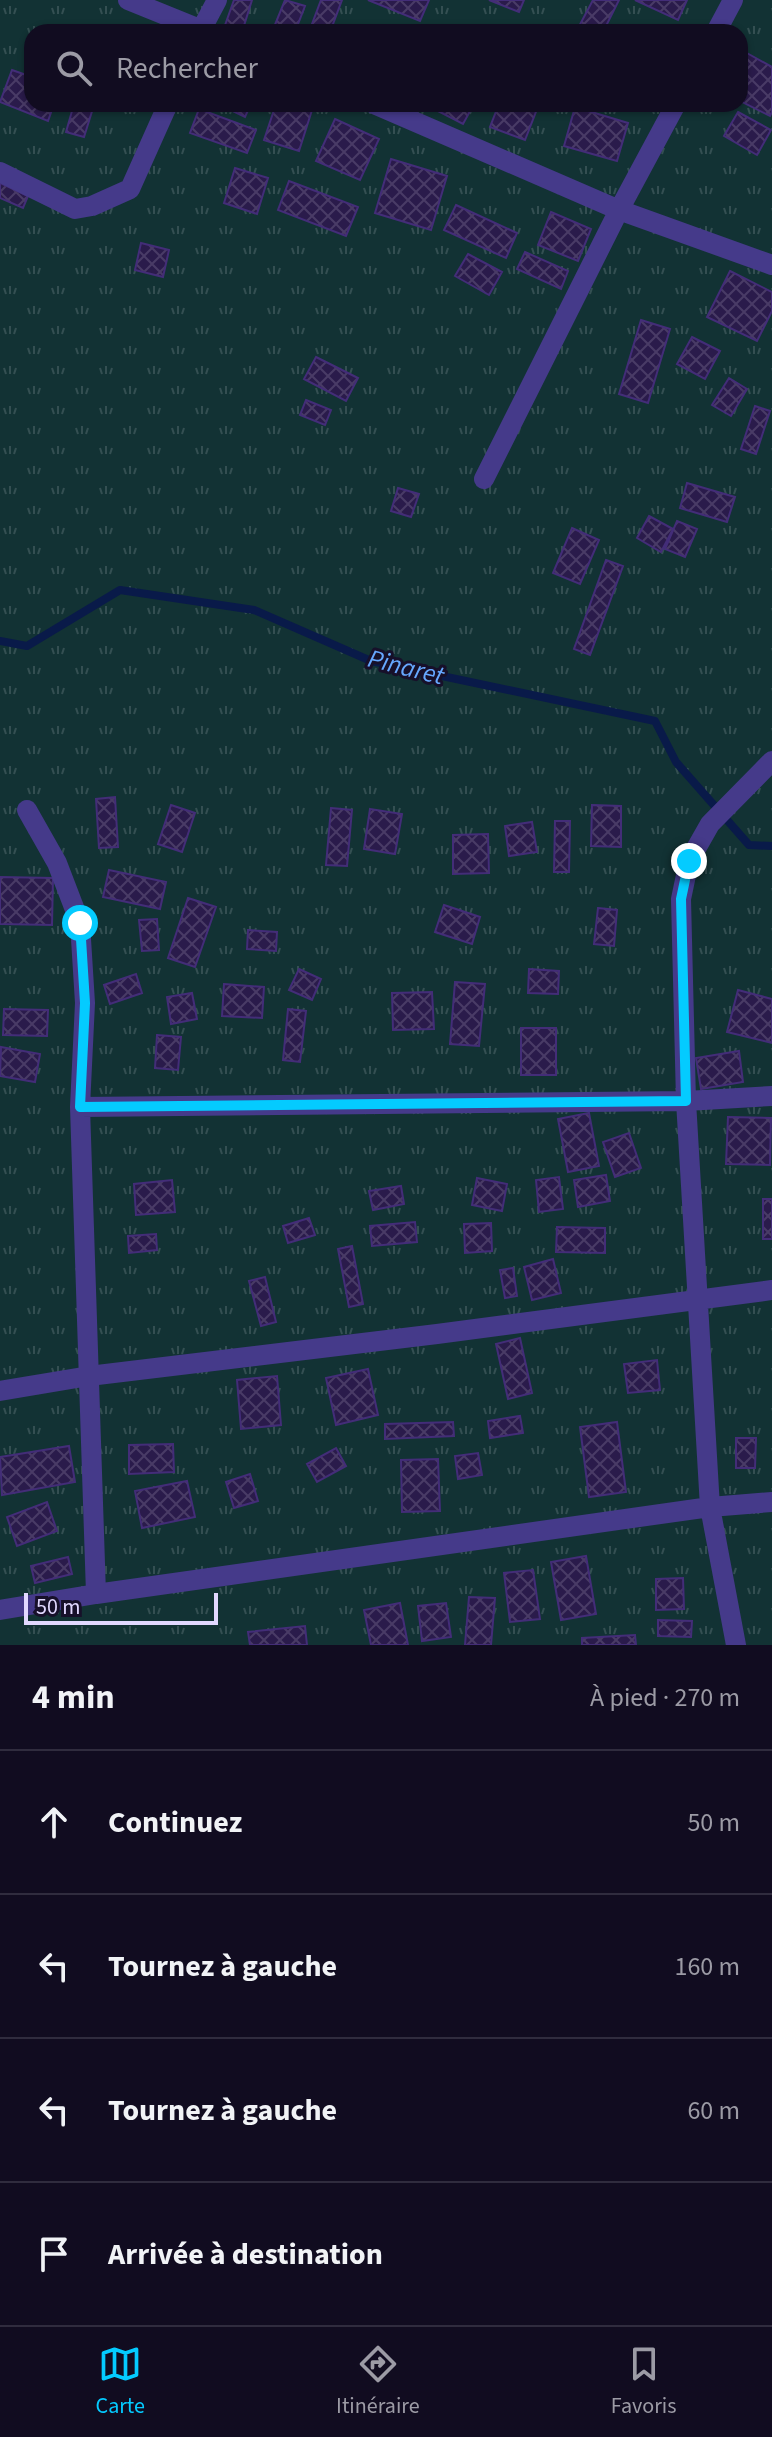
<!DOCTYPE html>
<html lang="fr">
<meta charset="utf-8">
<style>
body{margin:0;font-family:"Source Sans 3",sans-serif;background:#1e1a2d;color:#f1f3f6}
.scale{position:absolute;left:24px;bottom:20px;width:194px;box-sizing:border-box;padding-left:8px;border:4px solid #e1d8ff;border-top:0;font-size:22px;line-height:28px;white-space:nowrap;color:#e1d8ff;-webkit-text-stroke:6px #17102a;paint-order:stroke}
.stop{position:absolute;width:24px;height:24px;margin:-18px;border:6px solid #04cbff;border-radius:50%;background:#fff}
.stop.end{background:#04cbff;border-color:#fff;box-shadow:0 2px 8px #0008}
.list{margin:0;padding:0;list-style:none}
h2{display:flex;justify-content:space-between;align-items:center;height:104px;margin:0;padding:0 32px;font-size:34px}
h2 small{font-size:26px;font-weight:400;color:#9c9ba5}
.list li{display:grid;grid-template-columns:52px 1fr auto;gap:24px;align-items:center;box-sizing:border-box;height:144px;padding:0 32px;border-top:2px solid #302c3e}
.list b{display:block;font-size:30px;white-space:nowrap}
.list em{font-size:26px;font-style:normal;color:#9c9ba5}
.icon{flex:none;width:44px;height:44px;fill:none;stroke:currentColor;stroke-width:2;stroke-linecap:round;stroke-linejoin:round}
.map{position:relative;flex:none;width:772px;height:1645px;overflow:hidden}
.search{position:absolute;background:#110c20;box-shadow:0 2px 6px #0004;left:24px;right:24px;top:24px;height:88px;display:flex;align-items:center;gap:20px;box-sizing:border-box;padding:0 28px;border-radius:24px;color:#9c9ba5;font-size:30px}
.sheet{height:680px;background:#110c20}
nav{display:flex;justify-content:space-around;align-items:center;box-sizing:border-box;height:112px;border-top:2px solid #302c3e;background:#110c20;font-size:22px;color:#9c9ba5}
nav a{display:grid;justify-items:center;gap:4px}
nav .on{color:#04cbff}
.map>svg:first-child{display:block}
</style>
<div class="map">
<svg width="772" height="1645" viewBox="0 0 772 1645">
<defs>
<pattern id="grass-tufts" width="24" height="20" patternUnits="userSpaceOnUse" patternTransform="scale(2)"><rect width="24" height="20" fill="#123234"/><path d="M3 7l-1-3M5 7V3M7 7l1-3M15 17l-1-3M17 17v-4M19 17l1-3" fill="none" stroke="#344f52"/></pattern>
<pattern id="building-cross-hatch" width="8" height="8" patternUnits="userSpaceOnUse" patternTransform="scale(2)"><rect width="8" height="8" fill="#2a1b4b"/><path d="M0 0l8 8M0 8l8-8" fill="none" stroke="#493b66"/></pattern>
</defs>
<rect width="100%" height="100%" fill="#17102a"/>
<path fill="url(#grass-tufts)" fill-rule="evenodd" d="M0 0H772V1645H0ZM32 32H740V104H32Z"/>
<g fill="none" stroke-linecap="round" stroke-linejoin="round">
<path stroke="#091a49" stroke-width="8" d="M0 641 27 646 120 590 254 610 371 661 655 721 676 762 749 845 772 846"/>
</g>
<path fill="url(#building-cross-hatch)" stroke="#432d78" stroke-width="2" d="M234 0H252L242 32 224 28Z
M285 0 305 6 295 32H272Z
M321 0H342L330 32H309Z
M368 0H429L420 21Z
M489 0H524L519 12Z
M593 0H619L603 32H576Z
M635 0H687L678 20Z
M745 52 772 67V112L770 116 740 101V61Z
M12 70 32 77V104H54L48 121 0 102Z
M74 104 94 105 84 137 66 132Z
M218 104H251L245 117Z
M276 104H304L313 107 299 151 264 140Z
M439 104H474L463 124 436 110Z
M499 104H539L525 140 490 127Z
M575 107 628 123 617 161 564 146Z
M199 109 256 130 247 153 190 133Z
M738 112 771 130 757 155 724 136Z
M335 119 379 139 360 180 316 161Z
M391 159 447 176 431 230 375 213Z
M235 168 268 178 257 214 224 203Z
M289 181 358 207 346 236 278 210Z
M0 183 28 196 23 208 0 198Z
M456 205 517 233 506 258 444 230Z
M551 212 591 229 578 261 538 245Z
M141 243 169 250 163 277 135 270Z
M525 252 568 271 561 289 517 269Z
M468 254 502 272 489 295 455 276Z
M730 271 772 292V311L757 341 707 317Z
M641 320 670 329 648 403 619 394Z
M692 337 720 351 705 379 677 364Z
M316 357 358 378 346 401 304 379Z
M729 378 747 389 731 416 712 405Z
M306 400 331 410 325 425 300 415Z
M755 406 770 411 756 454 741 449Z
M687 483 735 497 727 522 680 508Z
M398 488 419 494 411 517 391 511Z
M649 516 673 529 661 552 637 538Z
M677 521 697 529 685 557 665 549Z
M572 528 599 540 580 584 553 573Z
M606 560 623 566 590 655 574 649Z
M115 797 118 847 99 848 96 799Z
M171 805 195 813 182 852 158 844Z
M592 805 621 806V847L591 846Z
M331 808 352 810 347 866 326 865Z
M370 809 402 814 395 854 364 849Z
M555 821H570L569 872H554Z
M532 822 537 852 509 856 505 826Z
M488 834 489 873 453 874V835Z
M109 870 166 882 160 909 103 897Z
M0 877 53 878 52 925 0 924Z
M188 898 216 907 195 967 168 958Z
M444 905 480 917 472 944 435 932Z
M598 908 617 910 614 946 594 944Z
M157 919 159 950 142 951 139 920Z
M248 930 277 932 276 951 247 949Z
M299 969 321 979 312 1000 289 990Z
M529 969 559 971 558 994 528 993Z
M136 974 142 993 110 1004 104 985Z
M455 982 485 984 479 1046 450 1044Z
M224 984 264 987 262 1018 222 1016Z
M738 990 772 999V1043L727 1032Z
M432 992 434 1029 393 1030 392 993Z
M192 993 197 1019 171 1024 167 997Z
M4 1009 48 1010 47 1036 3 1035Z
M288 1009 306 1011 300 1062 283 1060Z
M521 1028H556V1075H521Z
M157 1035 181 1037 178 1070 155 1068Z
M1 1047 40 1054 35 1082 0 1076Z
M739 1051 743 1082 701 1089 696 1058Z
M589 1113 599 1166 568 1172 558 1119Z
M728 1117 771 1118 770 1165 726 1164Z
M629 1133 641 1168 615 1177 603 1142Z
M606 1175 610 1201 578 1207 574 1180Z
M559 1177 563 1209 539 1212 536 1180Z
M477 1178 507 1184 502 1211 472 1205Z
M172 1180 175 1212 136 1215 134 1184Z
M401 1186 404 1204 373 1210 369 1191Z
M763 1199H772V1239H763Z
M309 1218 315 1235 288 1243 283 1226Z
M415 1222 417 1242 372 1246 370 1226Z
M491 1223 492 1251 465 1253 464 1224Z
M557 1227 605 1228V1253L556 1252Z
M156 1234 157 1250 129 1253 128 1236Z
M352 1246 363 1304 349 1307 338 1249Z
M553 1259 561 1293 532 1300 524 1267Z
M513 1268 517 1296 505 1298 500 1270Z
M265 1277 276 1322 261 1326 249 1281Z
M520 1338 532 1393 508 1399 496 1344Z
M657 1360 660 1390 628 1393 624 1364Z
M368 1369 378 1415 336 1425 326 1378Z
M277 1376 281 1425 241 1429 237 1380Z
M520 1416 523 1433 490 1438 488 1421Z
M453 1422 454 1436 385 1439V1424Z
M617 1422 626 1492 589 1497 580 1427Z
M736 1438H756L755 1468H736Z
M173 1444 174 1472 129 1474V1445Z
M69 1446 75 1482 2 1495 0 1457Z
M336 1448 346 1466 317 1482 307 1464Z
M478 1453 482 1475 458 1479 455 1456Z
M438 1459 440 1511 402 1512 401 1460Z
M250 1474 258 1501 234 1508 226 1482Z
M187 1481 195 1517 142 1528 135 1491Z
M47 1502 57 1531 17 1546 7 1517Z
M586 1556 596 1614 561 1620 551 1562Z
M68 1557 72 1574 35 1583 31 1566Z
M533 1570 540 1619 510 1622 504 1573Z
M683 1578 684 1609 656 1610V1579Z
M469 1597 495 1598 491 1645H465Z
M400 1603 408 1645H371L364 1610Z
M446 1603 451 1637 422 1641 418 1606Z
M658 1620 692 1621 691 1637 658 1636Z
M305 1626 307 1645H250L248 1632Z
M635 1635 636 1645H582V1638Z"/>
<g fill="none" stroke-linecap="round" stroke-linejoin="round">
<path stroke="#453a8a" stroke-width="20" d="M128 0 207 32
M200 32 217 0
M716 32 733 0
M374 104 619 210 772 265
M0 172 75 209 92 206 130 189 168 104
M484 479 619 210 676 104
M27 810 57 863 80 923 85 1003 80 1107 96 1594
M80 1107 686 1101 772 1096
M0 1391 89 1376 437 1334 772 1290
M0 1610 96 1594 710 1507 772 1502
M736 1645 710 1507 686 1101 681 899 689 861 710 824 772 761"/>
</g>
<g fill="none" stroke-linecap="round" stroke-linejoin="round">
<path stroke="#04cbff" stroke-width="10" d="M80 923 85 1003 80 1107 686 1101 681 899 689 861"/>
</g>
<g text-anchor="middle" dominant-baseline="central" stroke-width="6" stroke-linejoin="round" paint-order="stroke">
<g font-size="26" font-style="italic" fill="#66a8ff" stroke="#17102a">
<text transform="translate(406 667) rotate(14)">Pinaret</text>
</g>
</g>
</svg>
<div class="scale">50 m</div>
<div class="stop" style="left:80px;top:923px"></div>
<div class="stop end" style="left:689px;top:861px"></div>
<div class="search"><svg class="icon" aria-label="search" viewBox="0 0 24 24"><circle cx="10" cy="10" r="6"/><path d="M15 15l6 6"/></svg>Rechercher</div>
</div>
<section class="sheet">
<h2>4 min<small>À pied · 270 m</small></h2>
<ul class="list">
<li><svg class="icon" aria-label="ahead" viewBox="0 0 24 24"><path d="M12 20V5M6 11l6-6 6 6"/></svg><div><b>Continuez</b></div><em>50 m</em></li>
<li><svg class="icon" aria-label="left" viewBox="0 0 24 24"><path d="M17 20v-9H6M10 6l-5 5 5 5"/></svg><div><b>Tournez à gauche</b></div><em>160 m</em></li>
<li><svg class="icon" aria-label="left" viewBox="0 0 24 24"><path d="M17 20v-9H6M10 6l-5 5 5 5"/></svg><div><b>Tournez à gauche</b></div><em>60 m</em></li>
<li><svg class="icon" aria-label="arrive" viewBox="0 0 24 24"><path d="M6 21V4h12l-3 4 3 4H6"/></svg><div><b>Arrivée à destination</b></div></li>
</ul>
</section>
<nav>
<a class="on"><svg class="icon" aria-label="map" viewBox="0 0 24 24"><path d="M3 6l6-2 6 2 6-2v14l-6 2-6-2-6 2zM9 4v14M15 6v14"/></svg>Carte</a>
<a><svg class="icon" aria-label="directions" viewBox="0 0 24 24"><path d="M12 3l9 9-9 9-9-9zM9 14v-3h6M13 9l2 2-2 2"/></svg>Itinéraire</a>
<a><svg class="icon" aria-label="saved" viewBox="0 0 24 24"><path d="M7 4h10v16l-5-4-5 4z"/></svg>Favoris</a>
</nav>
